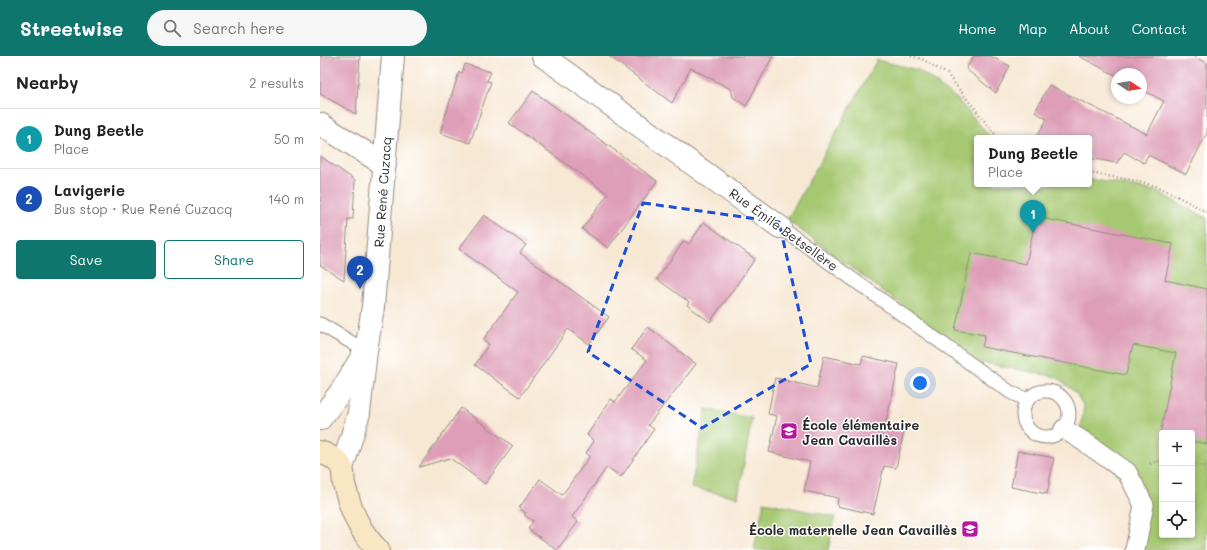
<!DOCTYPE html>
<meta charset="utf-8">
<style>
body{margin:0;font-family:Mali,sans-serif;background:#f6f6f6;color:#222}
.controls{position:absolute;right:12px;bottom:12px;display:grid;overflow:hidden;border-radius:4px;box-shadow:0 2px 6px #0003}
.controls button{width:36px;height:36px;display:grid;place-items:center;padding:0;border:0;border-bottom:1px solid #e0e0e0;background:#fff;color:#222;font:20px sans-serif}
.compass{position:absolute;left:791px;top:12px;width:36px;height:36px;border-radius:50%;background:#fff;box-shadow:0 2px 6px #0003;rotate:102deg}
.you{position:absolute;left:600px;top:327px;width:14px;height:14px;margin:-10px;border:3px solid #fff;border-radius:50%;background:#1a73e8;box-shadow:0 0 0 6px #1a73e833}
.badge{display:grid;place-items:center;width:26px;height:26px;border-radius:50%;background:#0f766e;color:#fff;font-size:13px;font-weight:700}
.pin{position:absolute;translate:-50% -33px;filter:drop-shadow(0 1px 2px #0008)}
.pin::after{content:'';position:absolute;top:21px;width:14px;height:12px;background:inherit;clip-path:polygon(0 0,100% 0,50% 100%)}
.popup{position:absolute;left:654px;top:79px;width:118px;height:52px;box-sizing:border-box;display:grid;place-content:center;border-radius:4px;background:#fff;filter:drop-shadow(0 1px 3px #0005);font-size:13px;white-space:nowrap;color:#767676}
.popup b{font-size:15px;color:#222}
.popup::after{content:'';position:absolute;left:50%;top:100%;margin-left:-8px;border:8px solid transparent;border-top-color:#fff}
.list{margin:0;padding:0;list-style:none}
h2{display:flex;justify-content:space-between;align-items:center;height:52px;margin:0;padding:0 16px;font-size:17px}
h2 small{font-size:13px;font-weight:400;color:#767676}
.list li{display:grid;grid-template-columns:26px 1fr auto;gap:12px;align-items:center;box-sizing:border-box;height:60px;padding:0 16px;border-top:1px solid #e0e0e0}
.list b{display:block;font-size:15px;white-space:nowrap}
.list p{margin:0;font-size:13px;white-space:nowrap;color:#767676}
.list em{font-size:13px;font-style:normal;color:#767676}
.actions{display:flex;gap:8px;padding:12px 16px}
.actions a{flex:1;padding:9px 0;border:1px solid #0f766e;border-radius:4px;text-align:center;font-size:14px;color:#0f766e}
.actions .main{background:#0f766e;color:#fff}
.icon{flex:none;width:22px;height:22px;fill:none;stroke:currentColor;stroke-width:2;stroke-linecap:round;stroke-linejoin:round}
.map{position:relative;flex:none;width:887px;height:494px;overflow:hidden}
header{display:flex;align-items:center;gap:24px;box-sizing:border-box;height:56px;padding:0 20px;background:#0f766e;color:#fff}
header strong{font-size:19px}
nav{display:flex;gap:22px;margin-inline-start:auto;font-size:14px}
.search{width:280px;height:36px;background:#f6f6f6;display:flex;align-items:center;gap:10px;box-sizing:border-box;padding:0 14px;border-radius:22px;color:#767676;font-size:15px}
main{display:flex}
aside{flex:1;background:#fff}
.map>svg:first-child{display:block}
</style>
<header>
<strong>Streetwise</strong>
<div class="search"><svg class="icon" aria-label="search" viewBox="0 0 24 24"><circle cx="10" cy="10" r="6"/><path d="M15 15l6 6"/></svg>Search here</div>
<nav><a>Home</a><a>Map</a><a>About</a><a>Contact</a></nav>
</header>
<main>
<aside>
<h2>Nearby<small>2 results</small></h2>
<ul class="list">
<li><span class="badge" style="background:#0f9aa8">1</span><div><b>Dung Beetle</b><p>Place</p></div><em>50 m</em></li>
<li><span class="badge" style="background:#1a4fb4">2</span><div><b>Lavigerie</b><p>Bus stop · Rue René Cuzacq</p></div><em>140 m</em></li>
</ul>
<div class="actions"><a class="main">Save</a><a>Share</a></div>
</aside>
<div class="map">
<svg width="887" height="494" viewBox="0 0 887 494">
<rect width="100%" height="100%" fill="#fff"/>
<filter id="ink" filterUnits="userSpaceOnUse"><feTurbulence type="fractalNoise" baseFrequency=".025" numOctaves="2"/><feDisplacementMap in="SourceGraphic" scale="8" xChannelSelector="R" yChannelSelector="G"/><feConvolveMatrix kernelMatrix="1 2 1 2 8 2 1 2 1" color-interpolation-filters="sRGB"/></filter>
<filter id="wash" filterUnits="userSpaceOnUse"><feTurbulence type="fractalNoise" baseFrequency=".012" numOctaves="4" result="noise"/><feDisplacementMap in="SourceGraphic" scale="16" xChannelSelector="R" yChannelSelector="G"/><feGaussianBlur stdDeviation="0.9" result="paint"/><feColorMatrix in="noise" values="0 0 0 0 0 0 0 0 0 0 0 0 0 0 0 0 0 1.4 0 .05"/><feComposite in="paint" operator="in"/></filter>
<g filter="url(#wash)">
<rect width="100%" height="100%" fill="#f7e8d4"/>
<path fill="#a6c871" stroke="#687a4e" fill-rule="evenodd" d="M557 4 598 14 637 43 671 82H657V128H769V123L835 135 887 162V494H818L827 451 760 378 764 351 756 337 737 321 659 306 467 164ZM842 377H872V479H842Z
M386 353 432 362 418 441 371 432Z
M444 446 515 461 508 494H434Z"/>
<g id="blocks">
<path fill="#de9eb7" d="M0 0H40L36 58 0 38Z
M289 0H453L426 50 413 41 411 33 371 12 352 47Z
M654 0H670L690 10 676 37 646 13Z
M759 0H872L887 7V77L866 118 828 99 824 107 804 96 797 107 769 102V82H716L727 63 715 56 729 29 827 78 844 45 821 33V18H797V20Z
M145 8 171 16 167 25 171 26 150 87 120 77 139 16 142 17Z
M213 35 337 125 288 192 262 173 288 138 189 67Z
M0 100 35 124 33 163H28L24 224 0 209Z
M164 159 206 189 200 197 289 261 269 288 248 273 200 341 155 309 169 288 163 284 198 236 139 193Z
M716 161 853 188 845 224 887 233V388L872 385V377H842V379H840L856 297 813 289 806 319 662 291 665 279 635 274 651 197 706 208Z
M384 166 435 203 390 266 367 249 369 246 337 223 364 185 369 188Z
M328 271 376 308 328 369 334 373 301 421 287 411 252 461 258 466 237 494 208 473 213 465 204 459 206 457 199 452 220 423 242 439 270 400 266 397 274 385 267 379 291 343 295 346 327 304 311 293Z
M504 300 541 308 543 300 579 308 565 371 584 375 576 412 564 410 553 458 517 450 518 442 484 435 490 406 449 396 457 360 448 358 455 322 497 332Z
M141 352 193 390 165 428 130 402 99 411Z
M698 395 734 402 727 438 691 431Z"/>
</g>
</g>
<g filter="url(#ink)">
<use href="#blocks" fill-opacity="0" stroke="#918a80" stroke-width="1"/>
<g fill="none" stroke-linecap="round" stroke-linejoin="round">
<g stroke="#918a80" stroke-width="15">
<path id="service" d="M460 171 690 336 707 344
M0 268 46 295
M703 358a23 23 0 1 1 46 0a23 23 0 1 1-46 0Z"/>
</g>
<g stroke="#918a80" stroke-width="21">
<path id="pedestrian" d="M744 373 766 387 807 416 824 449 815 494"/>
</g>
<g stroke="#918a80" stroke-width="24">
<path id="minor" d="M223 0 460 171
M0 68 65 109
M0 363 22 334 43 299
M22 412 39 357 46 295 53 251 73 0"/>
</g>
<g stroke="#918a80" stroke-width="24">
<path id="secondary" d="M0 396C8 399 18 403 22 412 24 417 23 423 24 428 31 454 38 474 58 494"/>
</g>
<path stroke="#918a80" stroke-width="2.5" stroke-dasharray="1 3" stroke-linecap="butt" d="M591 0 602 3 627 18 678 82
M769 117 818 125 839 131 887 156
M830 408 842 404
M872 408 887 411"/>
<use href="#service" stroke="#fff" stroke-width="13"/>
<use href="#pedestrian" stroke="#fff" stroke-width="19"/>
<use href="#minor" stroke="#fff" stroke-width="22"/>
<use href="#secondary" stroke="#f9e7c3" stroke-width="22"/>
</g>
</g>
<path fill="none" stroke="#1d4ed8" stroke-width="3" stroke-dasharray="8 5" stroke-linejoin="round" d="M323 147 459 166 491 308 382 372 268 296Z"/>
<defs>
<g id="school-square" transform="scale(0.9)"><rect x="-9" y="-9" width="18" height="18" rx="4" fill="#b5179e" stroke="#fff"/><path d="M0-5L7-2L0 1L-7-2ZM-4 1L0 2.5L4 1V4Q0 6-4 4Z" fill="#fff"/></g>
</defs>
<g fill-rule="evenodd">
<use href="#school-square" x="469" y="375"/>
<use href="#school-square" x="650" y="473"/>
</g>
<g text-anchor="middle" dominant-baseline="central" stroke-width="3" stroke-linejoin="round" paint-order="stroke">
<g font-size="13" fill="#2b2b2b" stroke="#fff">
<text transform="translate(62 136) rotate(-86)">Rue René Cuzacq</text>
<text transform="translate(464 173) rotate(36)">Rue Émile Betsellère</text>
</g>
<g font-size="13" font-weight="bold" fill="#2b2b2b" stroke="#fff" text-anchor="start">
<text x="482" y="368">École élémentaire<tspan x="482" dy="15">Jean Cavaillès</tspan></text>
<text x="637" y="473" text-anchor="end">École maternelle Jean Cavaillès</text>
</g>
</g>
</svg>
<div class="controls">
<button>+</button>
<button>−</button>
<button><svg class="icon" aria-label="locate" viewBox="0 0 24 24"><circle cx="12" cy="12" r="6"/><path d="M12 2v4M12 18v4M2 12h4M18 12h4"/></svg></button>
</div>
<svg class="compass" viewBox="-18 -18 36 36"><path d="M0-13l5 13h-10z" fill="#e53935"/><path d="M0 13l5-13h-10z" fill="#767676"/></svg>
<div class="you"></div>
<div class="pin badge" style="left:713px;top:177px;background:#0f9aa8">1</div>
<div class="popup"><b>Dung Beetle</b>Place</div>
<div class="pin badge" style="left:40px;top:233px;background:#1a4fb4">2</div>
</div>
</main>
